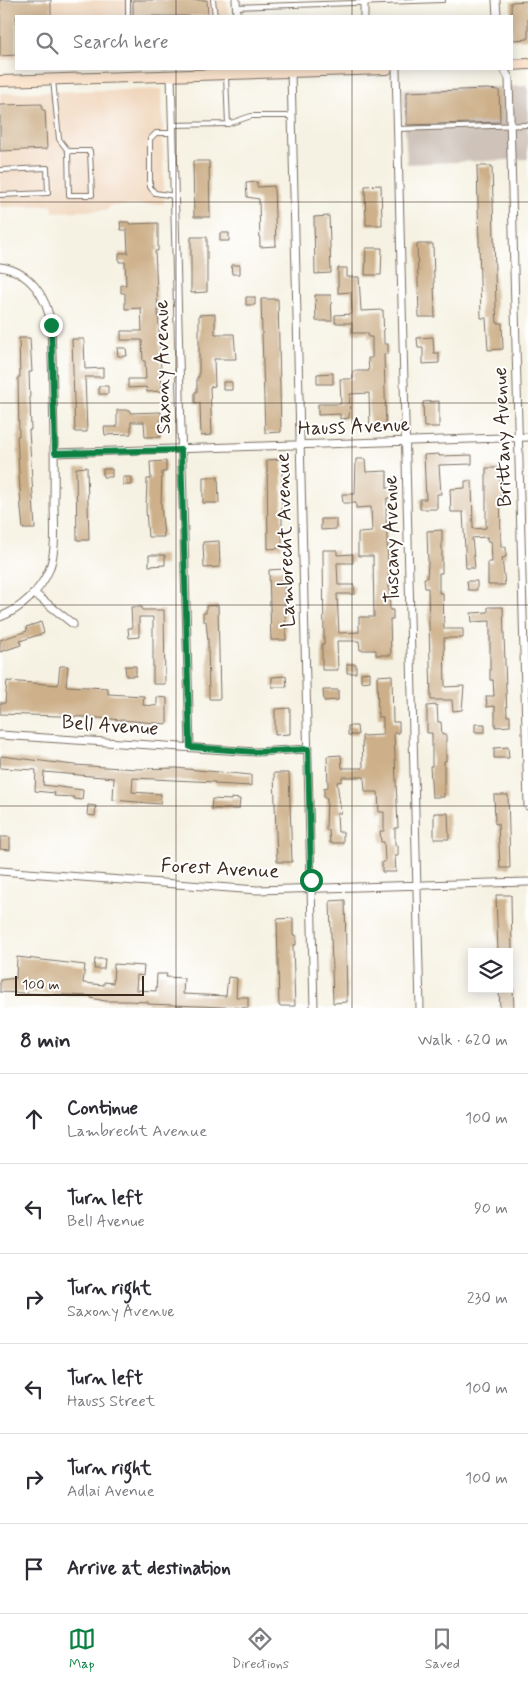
<!DOCTYPE html>
<meta charset="utf-8">
<style>
body{margin:0;font-family:Mynerve,sans-serif;background:#f7f7f7;color:#2b2b33}
.controls{position:absolute;right:15px;bottom:15px;display:grid;overflow:hidden;border-radius:0px;box-shadow:0 2px 12px #0003}
.controls button{width:45px;height:45px;display:grid;place-items:center;padding:0;border:0;border-bottom:1px solid #e1e1e2;background:#fff;color:#2b2b33;font:25px sans-serif}
.scale{position:absolute;left:15px;bottom:12px;width:129px;box-sizing:border-box;padding-left:5px;border:2px solid #3b2a1e;border-top:0;font-size:14px;line-height:18px;white-space:nowrap;color:#3b2a1e;-webkit-text-stroke:4px #fff;paint-order:stroke}
.stop{position:absolute;width:15px;height:15px;margin:-11px;border:4px solid #0b8043;border-radius:50%;background:#fff}
.stop.end{background:#0b8043;border-color:#fff;box-shadow:0 1px 5px #0008}
.list{margin:0;padding:0;list-style:none}
h2{display:flex;justify-content:space-between;align-items:center;height:65px;margin:0;padding:0 20px;font-size:21px}
h2 small{font-size:16px;font-weight:400;color:#7c7c81}
.list li{display:grid;grid-template-columns:32px 1fr auto;gap:15px;align-items:center;box-sizing:border-box;height:90px;padding:0 20px;border-top:1px solid #e1e1e2}
.list b{display:block;font-size:19px;white-space:nowrap}
.list p{margin:0;font-size:16px;white-space:nowrap;color:#7c7c81}
.list em{font-size:16px;font-style:normal;color:#7c7c81}
.icon{flex:none;width:28px;height:28px;fill:none;stroke:currentColor;stroke-width:2;stroke-linecap:round;stroke-linejoin:round}
.map{position:relative;flex:none;width:528px;height:1008px;overflow:hidden}
.search{position:absolute;background:#fff;box-shadow:0 2px 12px #0003;left:15px;right:15px;top:15px;height:55px;display:flex;align-items:center;gap:12px;box-sizing:border-box;padding:0 18px;border-radius:0px;color:#7c7c81;font-size:19px}
.sheet{height:605px;background:#fff}
nav{display:flex;justify-content:space-around;align-items:center;box-sizing:border-box;height:70px;border-top:1px solid #e1e1e2;background:#fff;font-size:14px;color:#7c7c81}
nav a{display:grid;justify-items:center;gap:2px}
nav .on{color:#0b8043}
.map>svg:first-child{display:block}
</style>
<div class="map">
<svg width="528" height="1008" viewBox="0 0 528 1008">
<rect width="100%" height="100%" fill="#fff"/>
<filter id="ink" filterUnits="userSpaceOnUse"><feTurbulence type="fractalNoise" baseFrequency=".02" numOctaves="2"/><feDisplacementMap in="SourceGraphic" scale="10" xChannelSelector="R" yChannelSelector="G"/><feConvolveMatrix kernelMatrix="1 2 1 2 8 2 1 2 1" color-interpolation-filters="sRGB"/></filter>
<filter id="wash" filterUnits="userSpaceOnUse"><feTurbulence type="fractalNoise" baseFrequency=".0096" numOctaves="4" result="noise"/><feDisplacementMap in="SourceGraphic" scale="20" xChannelSelector="R" yChannelSelector="G"/><feGaussianBlur stdDeviation="1.12" result="paint"/><feColorMatrix in="noise" values="0 0 0 0 0 0 0 0 0 0 0 0 0 0 0 0 0 1.4 0 .05"/><feComposite in="paint" operator="in"/></filter>
<g filter="url(#wash)">
<rect width="100%" height="100%" fill="#f6f2e3"/>
<path fill="#f0d6bc" d="M0 0H227L228 16H16V59L0 60Z
M162 89 164 204 109 206 108 210 53 212 52 205 0 207V93Z"/>
<path fill="#cec2b9" d="M528 86V159L407 164 403 89Z"/>
<g id="blocks">
<path fill="#cdb08a" d="M0 0H51V16H16V55L0 56Z
M133 0H207L208 16H133Z
M528 1V39L512 40 511 2Z
M487 89 499 90 500 122 407 125V92Z
M42 104V110H45L47 149 0 151V105Z
M193 161H209L210 217H194Z
M477 166H492L496 307 497 323H502L503 349 488 350 486 318H481Z
M257 182V187L274 186 276 246 260 247 259 199 247 197 246 183Z
M381 185 382 225H366L365 186Z
M329 216 331 273 315 274 314 217Z
M120 222H129V224L158 223V251H155L162 391 147 392 146 387 128 388V379H146L145 361H143L142 340H121V331H142L141 308 125 309V293H121V285H126L125 262H119V253H128L127 230H121Z
M220 233H229V241H220Z
M191 237H207V292L191 293Z
M417 244H433L435 317H419Z
M366 248H382L381 275H365Z
M231 265H240V274H232Z
M338 268H347V277H359L361 311 383 310 384 344H388V354H384L386 429 370 430 369 393 350 394 349 418 340 419V414L318 415V404H341L340 379H353V371H369L368 358H372V337H368V333H352V323H335V315L352 314 351 292 338 293Z
M315 295H331L332 321H316Z
M246 297H255V305H246Z
M261 299H278L281 432 265 433Z
M215 314V334H234L236 359H214L215 386 210 387 212 435 201 436 200 403H195V392H197V377H199V315Z
M433 337 434 353H439V363L423 364V348H418L417 338Z
M19 338H30L32 372H29L31 430H29L35 529H23L21 509 17 436H19L18 377H20Z
M72 339H84L85 369 103 368V377H85L87 432H75Z
M117 348H126L127 356H118Z
M333 373V384H317V374Z
M223 382H232V390H223Z
M99 386H108V394H99Z
M439 401V427H424L423 402Z
M117 410H130V413L161 412V437H145L144 422H131V434L105 435 104 427H117Z
M439 454V456L472 455V464L439 465 441 494H437V509H420V499H426L424 455Z
M282 459V548L268 549 267 460Z
M356 459H365L366 472 387 471V488H391L392 498H387L386 513 390 610H393V619H390L391 655H376V650H360L359 641H337L338 670H322V644H324L323 550H337V555L353 554V563H337L338 585H354L355 594H337L339 633 359 632V617H374L373 556H358V533L372 532 371 507 356 508V503H343L342 494H355Z
M166 461V472H162L161 504 164 537H148L146 510 147 479H151L150 462Z
M87 467 89 540H77L76 468Z
M486 468H500L501 547H506V557L502 558 505 585H488V562H492L491 541H487V537L472 538 475 568H466L463 512H451L450 489 465 488V481H472L473 529 486 528Z
M103 469H112V477H103Z
M123 477H132V485H123Z
M203 477H218L219 503H203Z
M321 519H336V529L321 530Z
M442 530V573H439V593H443L444 629H463V638H444L445 687 464 686 462 710 453 711 452 700H431L428 588H425L424 578H427L428 563 427 531Z
M219 541 220 567 204 568 203 542Z
M149 555H165V565L149 566Z
M284 569 286 640H271L269 570Z
M467 581H477V590H468Z
M218 605 220 699H209L208 641 206 621H203V613H206V606Z
M131 607H142V610H164L165 684H153V617H139V637L129 638 128 628H132Z
M488 607H503L507 716H510V726L495 727V706L487 707 486 696H494L493 680H490V621L472 622 471 613 488 612Z
M41 622 44 633 20 641 21 645 0 652V640L27 631 26 627Z
M347 664H356V673H347Z
M60 666H68L66 686 108 688V694L144 696 143 705 157 706V697L167 698V724L88 717 0 714V703H5L7 681 58 685Z
M125 666H136V676H126Z
M370 672V681L361 682V673Z
M392 675 393 722H399V733H394L398 828H395V846L398 845V856H395L396 872H382V862H385L384 842H381L380 831H384V812H379L378 792H365L364 777H342V781L337 782 341 813H337L338 832H343V843H330L329 830H326L327 798H324V788L328 787 327 756 341 755 342 768H363L362 736 383 735V717H378L377 676Z
M286 676 287 687H272V677Z
M323 690H338V700L324 701Z
M437 705 438 722H441L442 735 446 734V761H444V797H432L430 766H432V733H427V706Z
M290 708V734L275 735V709Z
M475 724H485V732H475Z
M348 726H357L358 735H348Z
M508 747 509 758H494V748Z
M1 756 74 765 137 769 176 768 251 775V786L215 784V782L133 778 132 792 161 794 160 804 113 800 114 778 44 772 43 785 83 790 82 800 74 799V797L54 796 55 793 35 791 36 770 0 768Z
M274 773H289L292 862H277Z
M494 795H508L510 868H500L498 823 495 824Z
M231 798 240 799 239 809H211L212 799 231 800Z
M88 805 96 806 95 816 87 815Z
M434 813H448L449 839H434Z
M1 837H10V850L0 849Z
M496 895H511L512 952H498Z
M345 900 347 1002 333 1003 330 901Z
M293 918V935H296V945H293L295 1006H279L277 919Z
M17 957 85 965 83 983 104 985V982L113 983 114 964 144 966 143 976 137 975 136 990 156 991 157 974H167L166 977 184 978 183 994 226 996 228 977 237 978 236 997H248V1008L148 1004V1002L129 1001H105L91 998V996L0 992V980L16 978Z
M95 959H105L104 969H94Z
M513 989 514 1008H500L499 990Z"/>
</g>
</g>
<g filter="url(#ink)">
<use href="#blocks" fill-opacity="0" stroke="#7c7063" stroke-width="1"/>
<g fill="none" stroke-linecap="round" stroke-linejoin="round">
<g stroke="#7c7063" stroke-width="6">
<path id="lane" d="M128 0V16
M213 0 215 16
M236 7 443 0
M226 76 228 124
M53 80 59 139 68 151 69 195H92L90 151H68
M172 125 228 124 251 116H292
M397 129 528 125
M173 133H156L150 139V187L155 193 175 196
M0 170 47 168 48 193 0 195"/>
</g>
<g stroke="#7c7063" stroke-width="9">
<path id="street" d="M236 0 237 16
M364 0V16
M496 0 497 16
M396 69 420 1008
M504 69 509 78 528 806
M291 72 314 1008
M171 76 190 747
M0 267C30 271 47 297 51 325 53 384 55 443 54 502 54 524 57 550 49 570 40 591 21 609 0 617
M55 453 528 437
M34 593 73 624
M0 735 256 752 308 749
M0 871 257 890 528 882"/>
</g>
<g stroke="#7c7063" stroke-width="12">
<path id="secondary" d="M512 65 528 64
M0 81 387 69"/>
</g>
<use href="#lane" stroke="#fff" stroke-width="4"/>
<use href="#street" stroke="#fff" stroke-width="7"/>
<use href="#secondary" stroke="#fce5cf" stroke-width="10"/>
</g>
</g>
<g fill="none" stroke-linecap="round" stroke-linejoin="round" filter="url(#ink)">
<path stroke="#0b8043" stroke-width="6" d="M51 325 55 453 181 450 190 747 256 752 308 749 311 880"/>
</g>
<path fill="none" stroke="#3b2a1e" stroke-width="1" stroke-opacity="0.55" d="M176 0V16M352 0V16M176 69V1008M352 69V1008M0 202H528M0 403H528M0 605H528M0 806H528"/>
<g text-anchor="middle" dominant-baseline="central" stroke-width="4" stroke-linejoin="round" paint-order="stroke">
<g font-size="20" fill="#3b2a1e" stroke="#fff">
<text transform="translate(163 367) rotate(-91)">Saxony Avenue</text>
<text transform="translate(354 427) rotate(-2)">Hauss Avenue</text>
<text transform="translate(503 437) rotate(-92)">Brittany Avenue</text>
<text transform="translate(392 539) rotate(-91)">Tuscany Avenue</text>
<text transform="translate(286 540) rotate(-92)">Lambrecht Avenue</text>
<text transform="translate(110 726) rotate(4)">Bell Avenue</text>
<text transform="translate(220 869) rotate(3)">Forest Avenue</text>
</g>
</g>
</svg>
<div class="controls">
<button><svg class="icon" aria-label="layers" viewBox="0 0 24 24"><path d="M12 4l9 5-9 5-9-5zM3 14l9 5 9-5"/></svg></button>
</div>
<div class="scale">100 m</div>
<div class="stop" style="left:311px;top:880px"></div>
<div class="stop end" style="left:51px;top:325px"></div>
<div class="search"><svg class="icon" aria-label="search" viewBox="0 0 24 24"><circle cx="10" cy="10" r="6"/><path d="M15 15l6 6"/></svg>Search here</div>
</div>
<section class="sheet">
<h2>8 min<small>Walk · 620 m</small></h2>
<ul class="list">
<li><svg class="icon" aria-label="ahead" viewBox="0 0 24 24"><path d="M12 20V5M6 11l6-6 6 6"/></svg><div><b>Continue</b><p>Lambrecht Avenue</p></div><em>100 m</em></li>
<li><svg class="icon" aria-label="left" viewBox="0 0 24 24"><path d="M17 20v-9H6M10 6l-5 5 5 5"/></svg><div><b>Turn left</b><p>Bell Avenue</p></div><em>90 m</em></li>
<li><svg class="icon" aria-label="right" viewBox="0 0 24 24"><path d="M7 20v-9h11M14 6l5 5-5 5"/></svg><div><b>Turn right</b><p>Saxony Avenue</p></div><em>230 m</em></li>
<li><svg class="icon" aria-label="left" viewBox="0 0 24 24"><path d="M17 20v-9H6M10 6l-5 5 5 5"/></svg><div><b>Turn left</b><p>Hauss Street</p></div><em>100 m</em></li>
<li><svg class="icon" aria-label="right" viewBox="0 0 24 24"><path d="M7 20v-9h11M14 6l5 5-5 5"/></svg><div><b>Turn right</b><p>Adlai Avenue</p></div><em>100 m</em></li>
<li><svg class="icon" aria-label="arrive" viewBox="0 0 24 24"><path d="M6 21V4h12l-3 4 3 4H6"/></svg><div><b>Arrive at destination</b></div></li>
</ul>
</section>
<nav>
<a class="on"><svg class="icon" aria-label="map" viewBox="0 0 24 24"><path d="M3 6l6-2 6 2 6-2v14l-6 2-6-2-6 2zM9 4v14M15 6v14"/></svg>Map</a>
<a><svg class="icon" aria-label="directions" viewBox="0 0 24 24"><path d="M12 3l9 9-9 9-9-9zM9 14v-3h6M13 9l2 2-2 2"/></svg>Directions</a>
<a><svg class="icon" aria-label="saved" viewBox="0 0 24 24"><path d="M7 4h10v16l-5-4-5 4z"/></svg>Saved</a>
</nav>
